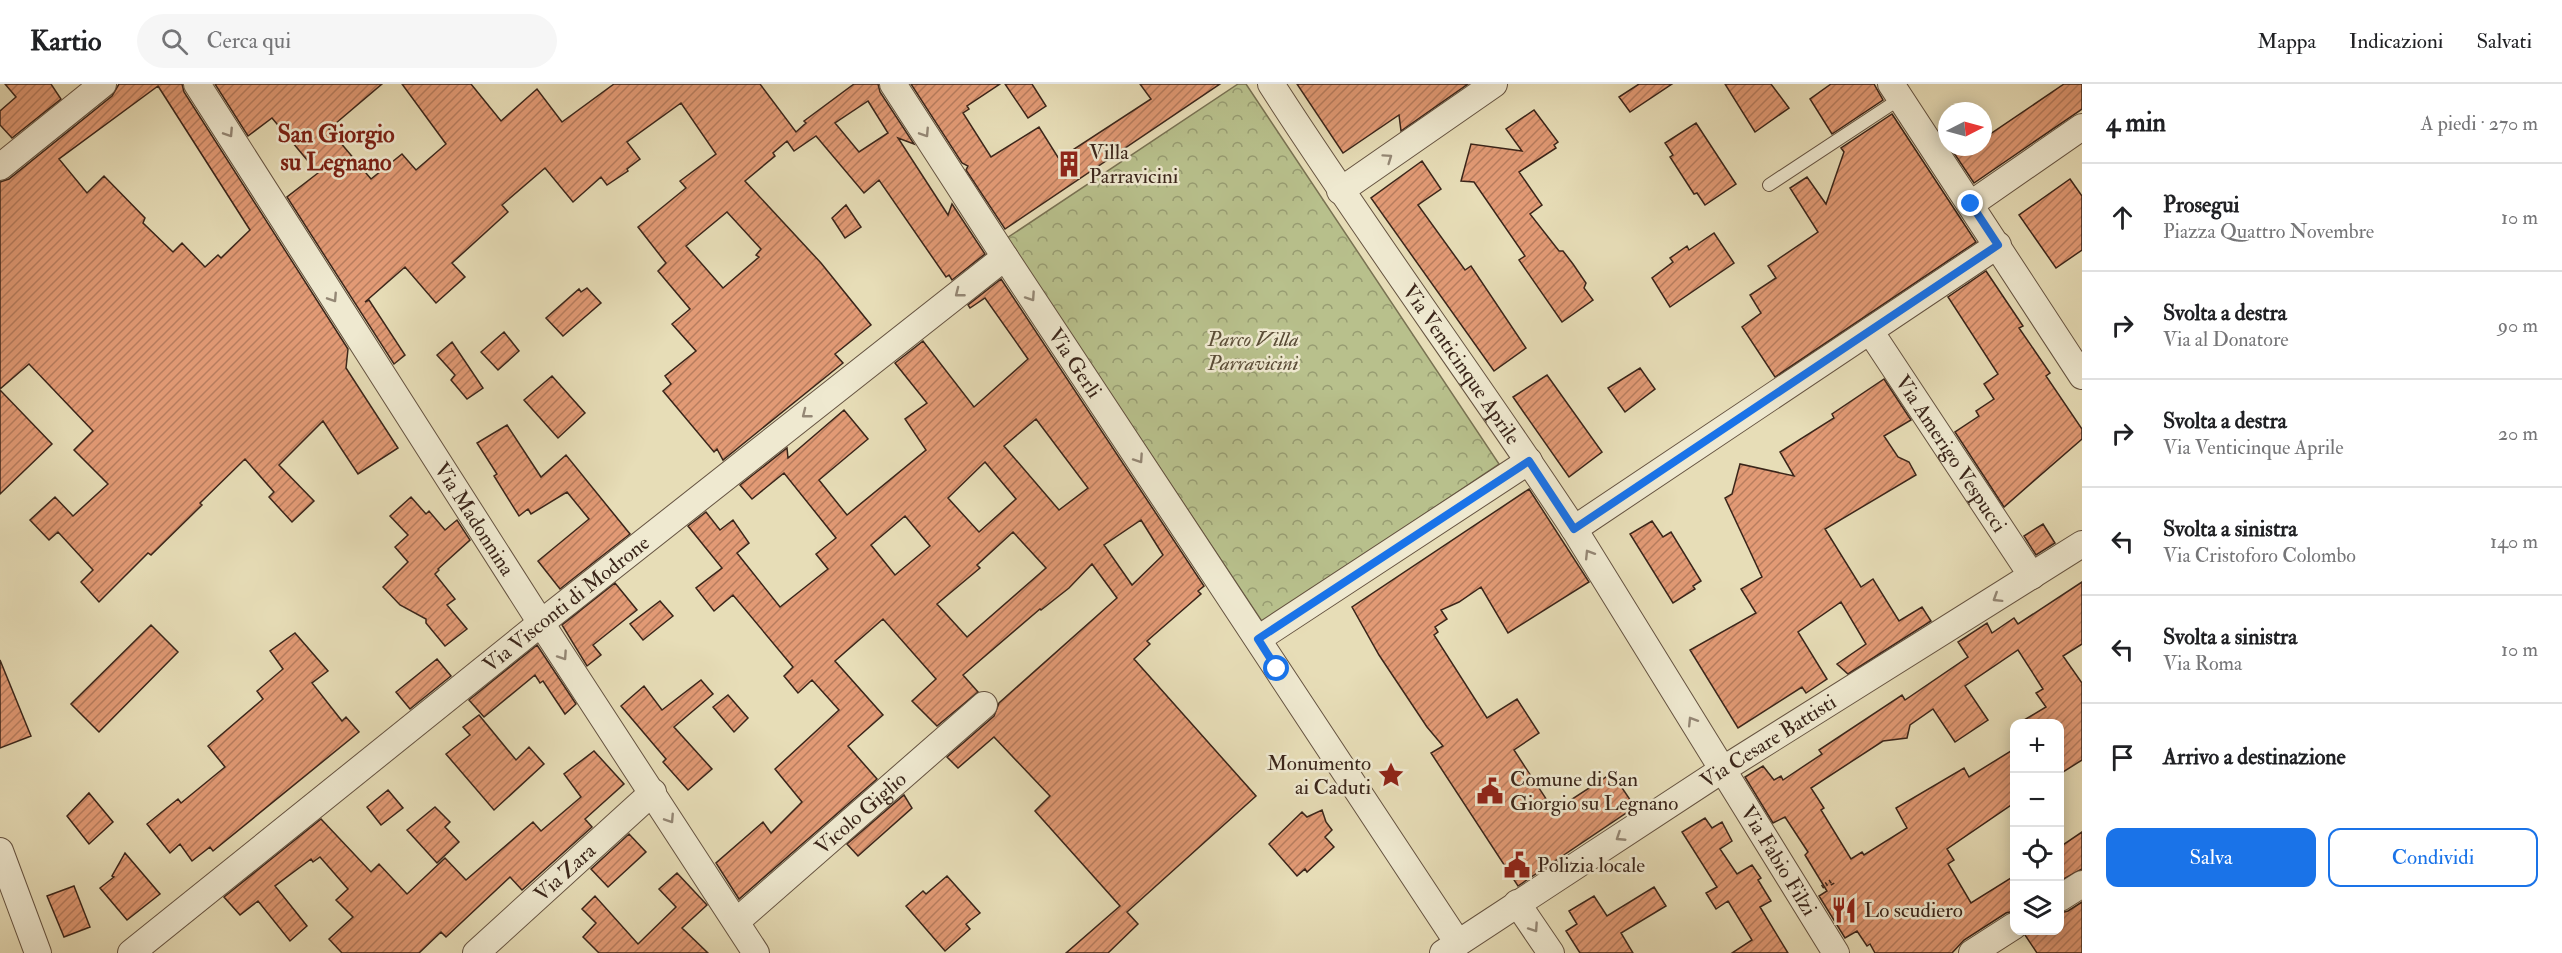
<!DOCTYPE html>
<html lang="it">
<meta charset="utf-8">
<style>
body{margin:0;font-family:"IM FELL Double Pica",serif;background:#f6f6f6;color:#202124}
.controls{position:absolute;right:18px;bottom:18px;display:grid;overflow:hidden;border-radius:12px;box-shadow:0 3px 15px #0003}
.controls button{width:54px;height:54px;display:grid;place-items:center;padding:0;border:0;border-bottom:2px solid #e0e0e0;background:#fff;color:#202124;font:30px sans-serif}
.compass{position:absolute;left:1938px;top:18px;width:54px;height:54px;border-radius:50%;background:#fff;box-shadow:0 3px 15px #0003;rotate:84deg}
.stop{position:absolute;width:18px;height:18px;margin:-14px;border:4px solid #1a73e8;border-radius:50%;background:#fff}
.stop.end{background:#1a73e8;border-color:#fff;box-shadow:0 2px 6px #0008}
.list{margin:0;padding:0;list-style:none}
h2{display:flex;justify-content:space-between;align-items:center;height:78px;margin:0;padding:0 24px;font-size:26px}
h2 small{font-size:20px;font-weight:400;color:#757577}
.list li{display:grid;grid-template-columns:39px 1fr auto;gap:18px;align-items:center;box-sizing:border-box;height:108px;padding:0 24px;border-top:2px solid #e0e0e0}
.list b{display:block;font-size:22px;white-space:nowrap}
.list p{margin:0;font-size:20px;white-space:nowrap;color:#757577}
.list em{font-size:20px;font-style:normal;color:#757577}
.actions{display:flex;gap:12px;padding:18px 24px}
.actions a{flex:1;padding:14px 0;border:2px solid #1a73e8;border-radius:12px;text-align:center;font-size:21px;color:#1a73e8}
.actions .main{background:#1a73e8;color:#fff}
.icon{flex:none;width:33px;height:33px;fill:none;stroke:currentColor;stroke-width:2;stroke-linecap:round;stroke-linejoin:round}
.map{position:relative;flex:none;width:2082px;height:869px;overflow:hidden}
header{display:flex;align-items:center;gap:36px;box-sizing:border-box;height:84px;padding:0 30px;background:#fff;border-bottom:2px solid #e0e0e0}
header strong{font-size:28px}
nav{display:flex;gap:33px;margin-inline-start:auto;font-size:21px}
.search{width:420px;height:54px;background:#f6f6f6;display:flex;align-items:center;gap:15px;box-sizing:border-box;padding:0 21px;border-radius:33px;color:#757577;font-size:22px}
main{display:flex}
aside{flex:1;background:#fff}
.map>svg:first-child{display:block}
</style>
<header>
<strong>Kartio</strong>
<div class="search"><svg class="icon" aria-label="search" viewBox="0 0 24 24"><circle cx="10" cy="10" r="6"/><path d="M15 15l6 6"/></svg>Cerca qui</div>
<nav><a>Mappa</a><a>Indicazioni</a><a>Salvati</a></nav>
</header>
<main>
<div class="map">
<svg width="2082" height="869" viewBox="0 0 2082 869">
<defs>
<pattern id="park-crowns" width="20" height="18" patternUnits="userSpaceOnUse" patternTransform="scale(1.5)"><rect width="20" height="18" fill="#b8c08c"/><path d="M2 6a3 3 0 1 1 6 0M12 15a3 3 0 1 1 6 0" fill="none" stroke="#979c72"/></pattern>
<pattern id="building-hatch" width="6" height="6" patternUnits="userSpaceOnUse" patternTransform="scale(1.5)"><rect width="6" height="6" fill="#e29a75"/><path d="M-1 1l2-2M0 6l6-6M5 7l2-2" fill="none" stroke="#b87d5f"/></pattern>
</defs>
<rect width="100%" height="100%" fill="#e7ddb7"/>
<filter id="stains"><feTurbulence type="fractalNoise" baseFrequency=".00333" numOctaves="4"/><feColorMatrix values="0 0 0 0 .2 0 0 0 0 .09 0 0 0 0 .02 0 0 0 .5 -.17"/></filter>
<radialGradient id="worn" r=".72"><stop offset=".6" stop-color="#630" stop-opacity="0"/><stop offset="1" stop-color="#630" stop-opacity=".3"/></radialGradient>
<path fill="url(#park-crowns)" stroke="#797253" stroke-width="1.5" d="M1238 0H1246L1499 380 1263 539 1007 154Z"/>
<path fill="url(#building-hatch)" stroke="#3a251a" stroke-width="1.5" fill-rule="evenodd" d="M5 0H51L61 15 12 54 0 41V27L16 13Z
M119 0H182L184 8 348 265 346 284 398 364 358 390 323 337 279 381 314 417 292 438 269 413 274 408 245 375 200 419 202 421 151 471 148 469 99 518 81 498 93 486 58 448 49 456 30 436 55 413 73 432 108 400 74 366 93 347 29 280 0 305V98L9 95 112 12ZM158 2 250 146 221 174 218 171 205 183 182 159 173 168 143 139 145 134 104 92 87 109 59 75Z
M215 0H382L329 45 371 95 402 70 416 86 446 60 402 0H471L501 37 537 5 562 38 614 0H760L796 48 806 39 804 37 854 0H878L880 8 914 60 898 54 948 131 952 120 985 170 952 196 949 191 946 193 879 96 864 109 816 52 794 67 787 57 773 69 775 72 745 97 821 179 871 241 835 270 843 279 723 376 717 365 714 368 663 307 671 300 665 292 696 267 672 240 690 225 658 187 666 179 638 143 686 104 680 97 716 70 681 19 627 58 640 75 627 85 628 87 607 101 601 93 573 118 545 84 502 121 508 128 452 179 465 193 436 219 405 183 365 218 369 216 405 271 394 280 287 113 318 89 272 34 248 52ZM868 17 888 49 859 68 835 39ZM727 128 761 165 756 171 759 173 723 204 686 162Z
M911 0H1000L967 22 969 25 963 29 991 73 1039 43 1059 75 1151 15 1140 0H1220L1005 145 966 86 968 82 962 79Z
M1005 0H1032L1046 22 1028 34Z
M1297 0H1468L1401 47 1399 31 1343 69Z
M1639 0H1672L1630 28 1619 13Z
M1725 0H1771L1789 24 1755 48Z
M1831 0H1874L1883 16 1832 50 1810 15Z
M2064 0H2082V25L1974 99 1950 63H1983V55Z
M1534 26 1558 58 1554 61 1556 64 1519 88 1542 121 1530 130 1559 167H1563L1573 180 1586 199 1584 204 1593 216 1562 238 1519 176 1525 172 1474 98 1461 97 1471 60 1522 67 1506 45Z
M1892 30 1976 158 1775 293 1742 243 1761 229 1750 211 1776 194 1768 182 1818 148 1790 104 1807 93 1826 120 1844 68 1841 64Z
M1696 39 1736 100 1705 121 1697 109 1694 110 1670 73 1673 71 1665 59Z
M1422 77 1441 105 1418 121 1465 186 1471 182 1526 264 1494 287 1371 114Z
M2070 95 2082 112V166L2056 184 2019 131Z
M846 121 861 143 845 154 832 134Z
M1714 149 1734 179 1670 223 1652 194 1673 178 1670 174 1687 162 1689 166Z
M1986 187 2023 242 2019 244 2050 289 2046 292 2082 345V355L2004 423 1955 348 1979 332 1976 327 1994 315 1984 300 1998 290 1948 213Z
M1001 195 1204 502 1198 507 1201 510 1147 557 1150 560 1134 575 1256 712 1127 828 1138 840 1108 869H1066L1120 822 1035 727 1050 712 994 653 958 684 947 673 994 632 999 619 1117 514 1092 480 1069 504 1041 526 1040 525 963 591 978 608 937 642 912 617 936 595 883 535 835 577 883 631 848 662 877 695 739 815 716 779 763 738 771 749 802 718 775 685 839 626 812 596 798 609 784 592 793 583 733 511 714 527 696 504 722 484 688 442 706 428 720 446 733 436 749 459 737 469 780 523 828 485 816 470 836 454 784 389 752 415 740 401 787 364 788 374 844 326 868 355 819 396 847 431 926 366 905 335 927 319 895 279 923 257 974 323 1028 275 985 214 970 224 968 221ZM1036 335 1088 404 1059 426 1004 362ZM985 378 1016 415 979 448 948 414ZM905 432 930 462 895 491 871 461ZM1141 436 1163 471 1132 501 1104 461ZM1013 448 1046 484 967 553 937 520 980 484 977 481Z
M587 204 601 219 563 252 546 234 579 205 581 208Z
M504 248 519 267 498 286 481 268Z
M452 258 483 304 467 315 451 296 455 291 437 271Z
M1640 284 1655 305 1625 328 1608 304Z
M1547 291 1602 368 1569 393 1513 313Z
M552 292 585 329 558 354 524 316Z
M1884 295 1911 336 1884 352 1898 373 1909 378 1916 391 1825 445 1861 503 1873 495 1899 537 1922 523 1931 537 1848 590 1837 580 1866 560 1841 518 1798 548 1827 595 1806 609 1802 603 1738 644 1690 566 1756 529 1741 505 1762 493 1725 414 1732 410 1740 380 1794 392 1780 368 1834 334 1832 330Z
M0 306 52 360 0 410Z
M507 341 541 393 566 371 630 450 560 505 538 477 589 435 567 408 531 430 528 425 519 432 494 392 497 390 477 359Z
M1529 405 1589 498 1508 549 1481 503 1459 518 1441 526 1447 535 1435 543 1438 548 1434 551 1487 634 1517 615 1539 649 1514 666 1554 727 1612 689 1635 723 1518 802 1431 669 1443 662 1427 643 1379 571 1352 523Z
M411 413 426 430 429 427 445 446 457 436 470 456 438 485 439 486 435 490 455 515 447 521 467 545 445 562 426 539V535L400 521 383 503 408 478 395 463 408 451 390 432Z
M1652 437 1663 453 1671 448 1701 497 1693 502 1695 505 1673 519 1630 450Z
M2043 440 2055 459 2036 471 2024 452Z
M2082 498V560L2063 572 2082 599V676L2060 690V639H2019L2046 623 2036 609 2043 605 2018 566 1965 602 1988 636 1955 658 1933 625 1910 641 1907 654 1883 657 1811 704 1824 724 1821 726 1851 775 1862 768 1864 771 1907 744 1896 724 1964 684 1969 693 2014 665V719L1947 765 1954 776 1948 780 1971 819 2014 792V827L2006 829 1964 856 1952 869H1875L1870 860 1867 862 1857 847 1845 854 1819 812 1827 807 1805 771 1808 768 1785 733 1773 739 1745 693 1763 682 1774 696 1781 692 1783 696 1822 670 1819 666 1902 611 1905 616 1968 573 1958 558 1987 539 1992 549 2014 534 2018 540Z
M615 499 637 526 593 561 601 571 587 582 562 541Z
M660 517 673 532 643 556 630 540Z
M151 541 178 568 99 648 71 620Z
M295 549 328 587 312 599 342 637 346 633 359 648 213 767 210 763 192 777 180 760 170 769 147 740 178 715 181 719 225 683 208 662 263 615 257 607 283 585 270 567Z
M537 561 576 620 565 630 543 597 540 599 535 591 484 633 469 616Z
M437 575 451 592 410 625 396 608Z
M0 576 31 652 0 664Z
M701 596 713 610 674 643 712 685 688 706 663 678 666 675 621 622 644 602 662 626Z
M728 611 748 634 734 648 713 623Z
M479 631 516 676 529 663 544 680 494 726 446 670 470 651 463 643Z
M594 667 624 700 585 735 592 743 522 806 510 793 446 853 441 848 419 869H342L329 855 353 833 336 816 348 805 320 773 313 778 311 775 275 802 307 842 290 857 258 817 240 831 224 813 321 735 371 788 379 780 407 810 445 774 466 796 533 738 541 747 581 713 564 690Z
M388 706 403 724 381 741 367 723Z
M89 709 113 738 89 760 67 732Z
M904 711 912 724 858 772 847 760Z
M435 723 450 738 445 743 459 758 437 779 407 746Z
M1322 726 1326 738 1332 746 1325 753 1334 763 1307 788 1305 785 1297 792 1269 760 1302 728 1307 733Z
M1705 734 1712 744 1722 738 1732 757 1720 765 1737 790 1752 781 1761 794 1758 796 1771 817 1760 823 1788 869H1732L1752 856 1728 817 1716 825 1706 809 1717 803 1682 748Z
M2082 748V785L2060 797V763Z
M629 750 646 768 608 803 591 785Z
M125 769 160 810 127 836 100 804 114 793 112 792Z
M677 789 707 821 682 844 708 869H599L583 853 596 839 582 825 595 812 638 860 676 823 659 805Z
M947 792 980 829 966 840 970 845 945 867 906 822 923 807 926 810Z
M74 802 90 843 64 853 47 812Z
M1654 803 1666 822 1621 849 1633 869H1580L1566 847 1577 840 1569 827 1594 812 1607 832Z
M2082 818V869H2037L2025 851 2028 846H2060V829L2068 827Z"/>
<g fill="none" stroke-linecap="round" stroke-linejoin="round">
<g stroke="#655341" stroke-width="14">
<path id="lane" d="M1769 101 1901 14"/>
</g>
<g stroke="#655341" stroke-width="28">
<g id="street">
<path id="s1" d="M197 0 541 539 756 869"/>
<path id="s2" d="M893 0 1005 173 1458 859"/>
<path id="s3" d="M1271 0C1368 151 1475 295 1574 445L1836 869"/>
<path d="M1891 0 2082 292"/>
<path d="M0 83 103 0"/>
<path d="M1340 107 1494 0"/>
<path d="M1971 120 2082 43"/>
<path id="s4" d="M1870 247 2032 492"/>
<path d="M1574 445 1998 161"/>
<path d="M1258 555 1529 377"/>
<path d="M0 767 38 869"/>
<path d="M2060 814 2082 800"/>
<path d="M1517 819 1551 869"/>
<path id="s5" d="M737 837 984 621"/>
<path id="s6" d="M131 869 541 539 1005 173"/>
<path id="s7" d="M476 869 653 708"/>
<path id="s8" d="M1443 869 1722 686 2082 460"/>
<path d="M1972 869 2014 842"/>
</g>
</g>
<path stroke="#3a251a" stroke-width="4" stroke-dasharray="1.5 3" stroke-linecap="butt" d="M1822 803 1831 797 1834 803"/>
<use href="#lane" stroke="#efe9d0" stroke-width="12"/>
<use href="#street" stroke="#efe9d0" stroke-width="26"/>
</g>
<defs><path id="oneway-chevron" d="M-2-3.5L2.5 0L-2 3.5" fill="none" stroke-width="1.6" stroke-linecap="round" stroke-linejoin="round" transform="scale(1.5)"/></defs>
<g stroke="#948775">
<use href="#oneway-chevron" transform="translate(229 49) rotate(57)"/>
<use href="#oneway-chevron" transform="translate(925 49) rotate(57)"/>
<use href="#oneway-chevron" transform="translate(1388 74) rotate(-35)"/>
<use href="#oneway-chevron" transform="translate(959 209) rotate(142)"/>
<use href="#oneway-chevron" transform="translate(1031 213) rotate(56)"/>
<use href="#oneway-chevron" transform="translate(333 214) rotate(57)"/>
<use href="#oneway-chevron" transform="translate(806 330) rotate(142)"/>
<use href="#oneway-chevron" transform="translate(1139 375) rotate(56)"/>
<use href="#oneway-chevron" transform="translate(1589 470) rotate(-122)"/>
<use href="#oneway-chevron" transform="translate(1997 514) rotate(148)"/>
<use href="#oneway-chevron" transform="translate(563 572) rotate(56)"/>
<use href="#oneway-chevron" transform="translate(1692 637) rotate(-122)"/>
<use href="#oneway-chevron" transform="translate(670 735) rotate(57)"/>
<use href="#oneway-chevron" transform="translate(1620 753) rotate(147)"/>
<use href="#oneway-chevron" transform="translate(1534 844) rotate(56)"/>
</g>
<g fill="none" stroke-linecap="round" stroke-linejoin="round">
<path stroke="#1a73e8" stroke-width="8" d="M1277 585 1258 555 1529 377 1574 445 1998 161 1971 120"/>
</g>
<defs>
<g id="building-bare" transform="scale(2.07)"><path d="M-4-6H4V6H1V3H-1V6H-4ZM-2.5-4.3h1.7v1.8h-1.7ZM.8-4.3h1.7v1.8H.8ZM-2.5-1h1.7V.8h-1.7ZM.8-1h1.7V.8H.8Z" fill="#8f2418" stroke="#efe9d0" stroke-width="2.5" paint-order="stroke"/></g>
<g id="sight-bare" transform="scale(2.07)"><path d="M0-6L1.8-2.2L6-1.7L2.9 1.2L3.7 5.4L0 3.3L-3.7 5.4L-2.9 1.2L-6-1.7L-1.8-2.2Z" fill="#8f2418" stroke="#efe9d0" stroke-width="2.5" paint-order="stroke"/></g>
<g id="civic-bare" transform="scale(2.07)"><path d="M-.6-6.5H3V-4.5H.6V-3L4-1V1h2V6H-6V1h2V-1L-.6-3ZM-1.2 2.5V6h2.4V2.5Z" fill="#8f2418" stroke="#efe9d0" stroke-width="2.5" paint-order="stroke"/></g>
<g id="restaurant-bare" transform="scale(2.07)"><path d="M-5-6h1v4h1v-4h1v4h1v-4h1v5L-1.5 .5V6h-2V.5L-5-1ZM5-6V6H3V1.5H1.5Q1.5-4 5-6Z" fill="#8f2418" stroke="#efe9d0" stroke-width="2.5" paint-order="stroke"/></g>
</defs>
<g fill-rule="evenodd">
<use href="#building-bare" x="1069" y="80"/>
<use href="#sight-bare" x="1391" y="691"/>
<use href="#civic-bare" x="1490" y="707"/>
<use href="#civic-bare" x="1517" y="781"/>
<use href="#restaurant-bare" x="1844" y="826"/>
</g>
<g text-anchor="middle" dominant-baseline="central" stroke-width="5" stroke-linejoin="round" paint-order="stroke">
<g font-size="21" fill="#3a251a" stroke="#efe9d0" text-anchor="start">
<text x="1089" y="68">Villa<tspan x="1089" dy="24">Parravicini</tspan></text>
<text x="1371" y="679" text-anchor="end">Monumento<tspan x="1371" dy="24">ai Caduti</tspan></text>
<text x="1510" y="695">Comune di San<tspan x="1510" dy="24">Giorgio su Legnano</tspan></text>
<text x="1537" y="781">Polizia locale</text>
<text x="1864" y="826">Lo scudiero</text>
</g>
<g font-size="21" font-style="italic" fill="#5a4c36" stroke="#efe9d0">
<text x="1253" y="255">Parco Villa<tspan x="1253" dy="24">Parravicini</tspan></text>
</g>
<g font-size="21" fill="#3a251a" stroke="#efe9d0">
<text stroke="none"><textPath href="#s2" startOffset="333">Via Gerli</textPath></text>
<text stroke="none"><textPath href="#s3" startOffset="339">Via Venticinque Aprile</textPath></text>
<text stroke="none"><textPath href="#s4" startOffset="147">Via Amerigo Vespucci</textPath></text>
<text stroke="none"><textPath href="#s1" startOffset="516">Via Madonnina</textPath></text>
<text stroke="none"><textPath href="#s6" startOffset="558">Via Visconti di Modrone</textPath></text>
<text stroke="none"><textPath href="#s8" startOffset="388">Via Cesare Battisti</textPath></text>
<text stroke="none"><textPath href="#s5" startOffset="164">Vicolo Giglio</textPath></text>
<text stroke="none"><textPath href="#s3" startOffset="928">Via Fabio Filzi</textPath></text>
<text stroke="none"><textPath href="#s7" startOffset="120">Via Zara</textPath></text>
</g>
<g font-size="24" font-weight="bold" fill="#7a1f14" stroke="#efe9d0">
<text x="336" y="50">San Giorgio<tspan x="336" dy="28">su Legnano</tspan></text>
</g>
</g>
<rect width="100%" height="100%" filter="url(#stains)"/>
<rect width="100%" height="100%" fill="url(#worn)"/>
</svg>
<div class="controls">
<button>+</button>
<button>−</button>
<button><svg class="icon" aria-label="locate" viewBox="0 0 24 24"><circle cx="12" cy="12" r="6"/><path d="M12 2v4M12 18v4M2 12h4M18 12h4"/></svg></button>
<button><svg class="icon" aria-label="layers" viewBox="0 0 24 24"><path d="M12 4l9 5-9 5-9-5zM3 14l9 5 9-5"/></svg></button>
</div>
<svg class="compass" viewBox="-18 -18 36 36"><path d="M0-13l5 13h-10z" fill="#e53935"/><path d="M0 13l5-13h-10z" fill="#757577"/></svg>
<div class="stop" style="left:1277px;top:585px"></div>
<div class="stop end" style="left:1971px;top:120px"></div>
</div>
<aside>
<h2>4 min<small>A piedi · 270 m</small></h2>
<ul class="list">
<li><svg class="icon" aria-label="ahead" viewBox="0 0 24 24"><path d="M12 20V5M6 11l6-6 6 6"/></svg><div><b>Prosegui</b><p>Piazza Quattro Novembre</p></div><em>10 m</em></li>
<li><svg class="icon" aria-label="right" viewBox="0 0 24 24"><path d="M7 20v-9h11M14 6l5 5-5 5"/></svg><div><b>Svolta a destra</b><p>Via al Donatore</p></div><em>90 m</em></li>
<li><svg class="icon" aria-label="right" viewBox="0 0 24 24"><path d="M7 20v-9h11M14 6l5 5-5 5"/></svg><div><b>Svolta a destra</b><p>Via Venticinque Aprile</p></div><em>20 m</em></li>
<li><svg class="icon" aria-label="left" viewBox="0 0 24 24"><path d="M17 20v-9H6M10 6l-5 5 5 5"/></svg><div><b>Svolta a sinistra</b><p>Via Cristoforo Colombo</p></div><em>140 m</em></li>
<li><svg class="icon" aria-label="left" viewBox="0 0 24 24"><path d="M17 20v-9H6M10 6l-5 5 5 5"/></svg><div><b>Svolta a sinistra</b><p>Via Roma</p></div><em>10 m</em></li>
<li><svg class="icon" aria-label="arrive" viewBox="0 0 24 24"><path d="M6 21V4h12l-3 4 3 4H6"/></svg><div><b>Arrivo a destinazione</b></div></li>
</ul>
<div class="actions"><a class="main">Salva</a><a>Condividi</a></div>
</aside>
</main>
